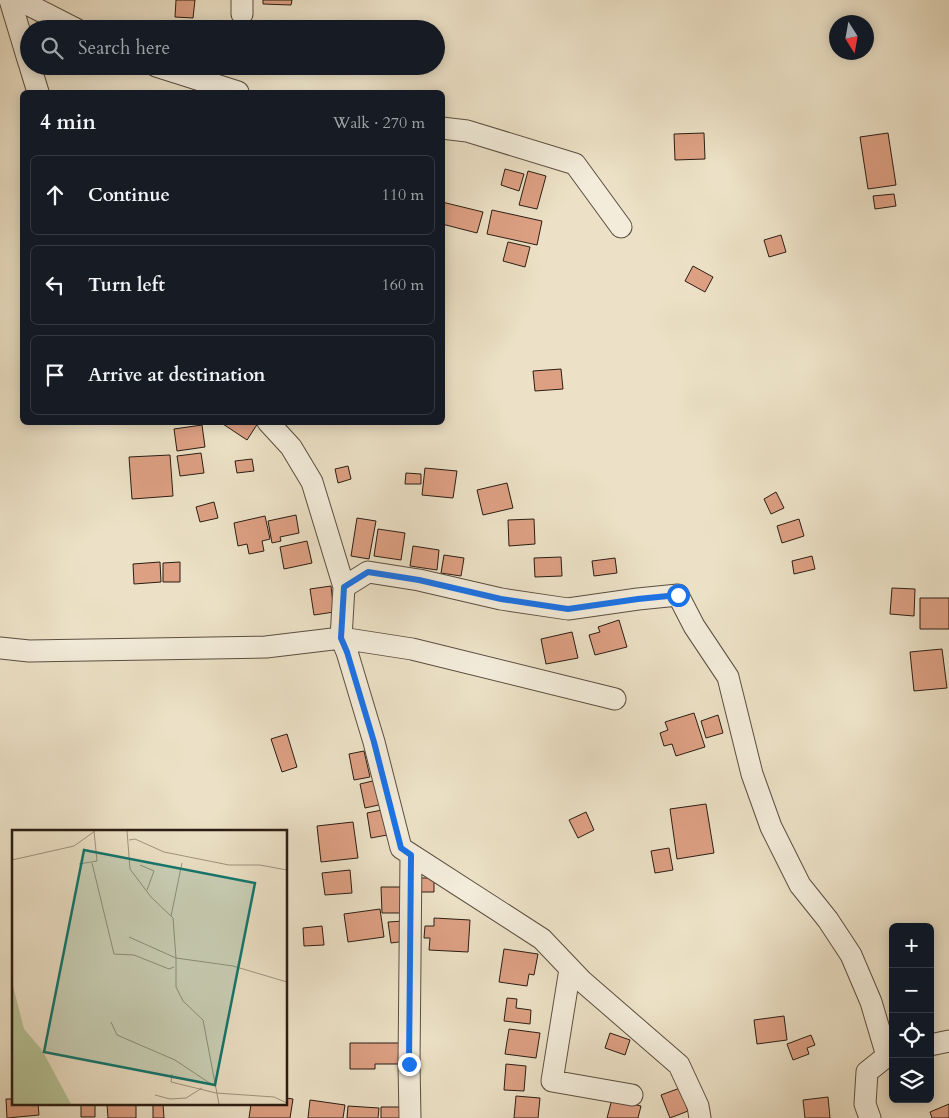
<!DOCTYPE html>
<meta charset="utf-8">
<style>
body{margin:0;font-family:Cardo,serif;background:#242831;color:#f1f3f6}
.controls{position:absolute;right:15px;bottom:15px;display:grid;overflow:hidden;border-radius:8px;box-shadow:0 2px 12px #0003}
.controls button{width:45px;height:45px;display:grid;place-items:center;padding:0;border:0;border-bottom:1px solid #363941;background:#171b24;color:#f1f3f6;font:25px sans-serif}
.compass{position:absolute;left:829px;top:15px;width:45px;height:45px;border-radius:50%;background:#171b24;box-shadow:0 2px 12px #0003;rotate:169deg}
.stop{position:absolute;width:15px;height:15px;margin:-11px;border:4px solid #1a73e8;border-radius:50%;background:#fff}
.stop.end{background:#1a73e8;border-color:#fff;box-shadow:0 1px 5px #0008}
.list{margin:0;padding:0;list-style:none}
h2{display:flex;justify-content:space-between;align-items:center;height:65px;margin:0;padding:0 20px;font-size:21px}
h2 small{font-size:16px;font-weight:400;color:#9ea1a6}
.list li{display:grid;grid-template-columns:32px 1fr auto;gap:15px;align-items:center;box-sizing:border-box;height:80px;margin:0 10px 10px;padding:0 10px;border:1px solid #363941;border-radius:8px}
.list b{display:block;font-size:19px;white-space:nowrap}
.list em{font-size:16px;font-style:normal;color:#9ea1a6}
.icon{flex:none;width:28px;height:28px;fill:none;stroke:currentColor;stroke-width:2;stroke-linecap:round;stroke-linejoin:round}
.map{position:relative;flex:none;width:949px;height:1118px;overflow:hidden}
.search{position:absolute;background:#171b24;box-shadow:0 2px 12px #0003;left:20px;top:20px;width:425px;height:55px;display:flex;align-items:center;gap:12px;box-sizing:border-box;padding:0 18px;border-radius:28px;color:#9ea1a6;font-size:19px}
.panel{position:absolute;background:#171b24;box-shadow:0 2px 12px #0003;left:20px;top:90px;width:425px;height:335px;border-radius:8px}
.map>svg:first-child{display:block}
</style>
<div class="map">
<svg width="949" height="1118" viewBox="0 0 949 1118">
<rect width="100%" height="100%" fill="#ece1c6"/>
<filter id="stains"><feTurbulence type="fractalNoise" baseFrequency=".004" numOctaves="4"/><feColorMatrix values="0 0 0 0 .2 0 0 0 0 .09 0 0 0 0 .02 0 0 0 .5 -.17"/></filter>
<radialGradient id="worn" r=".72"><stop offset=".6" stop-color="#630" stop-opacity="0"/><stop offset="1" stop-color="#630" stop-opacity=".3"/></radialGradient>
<path fill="#dda083" stroke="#2b1d13" d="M176 0H195L193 18 175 17Z
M263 0H292L291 5 263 4Z
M704 133 705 159 675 160 674 134Z
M888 133 896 185 868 189 860 137Z
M505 169 524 174 519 191 501 185Z
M528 171 546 176 537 209 519 205Z
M894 194 896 206 875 209 873 196Z
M442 202 483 212 477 233 442 224Z
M492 210 542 221 537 245 487 234Z
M781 235 786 252 769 257 764 240Z
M508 242 530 247 525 267 503 261Z
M693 266 713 277 705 292 685 281Z
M561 369 563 389 535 391 533 371Z
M220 422H256L258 423 247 440Z
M202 425 205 447 177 451 174 429Z
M201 453 204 473 180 476 177 456Z
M170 455 173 496 132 499 129 457Z
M252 459 254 471 237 473 235 461Z
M348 466 351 479 338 483 335 469Z
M425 468 457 471 453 498 422 495Z
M406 473 421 474V484H405Z
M507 483 513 508 483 515 477 490Z
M776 492 784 508 771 514 764 499Z
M214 502 218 518 200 522 196 507Z
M296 515 299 533 280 537 281 541 272 543 268 521Z
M265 516 270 539 262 541 264 551 249 554 247 544 238 546 234 523Z
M357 518 376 521 369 559 351 556Z
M534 519 535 544 509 546 508 520Z
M799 519 804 536 782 543 777 526Z
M378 529 405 533 401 560 374 556Z
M307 541 312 563 284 569 280 547Z
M413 546 439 550 437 570 410 566Z
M444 555 464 558 461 576 441 573Z
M812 556 815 569 794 574 792 561Z
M561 557 562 576 535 577 534 558Z
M615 558 617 573 594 576 592 561Z
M160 562 161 582 134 584 133 564Z
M180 562V582H163V563Z
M331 586 334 612 314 615 310 589Z
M892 588 915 589 914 616 890 614Z
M920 598H949V629H920Z
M619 620 627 647 595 655 589 635 600 632 598 627Z
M572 632 578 658 546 664 541 639Z
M942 649 947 688 914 691 910 652Z
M694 713 705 747 676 756 672 744 664 746 660 733 668 730 665 722Z
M718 715 723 733 706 738 701 721Z
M287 734 297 767 282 772 271 739Z
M364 751 370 777 354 780 349 754Z
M377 780 383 804 365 808 360 784Z
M706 804 714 853 677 859 670 809Z
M382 810 387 835 371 838 367 813Z
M586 812 594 830 578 838 569 820Z
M353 822 358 858 321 862 317 826Z
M669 848 673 870 655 873 651 851Z
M350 870 352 893 325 895 322 873Z
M420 878H434V892H420Z
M381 887H402L403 913H382Z
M380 909 384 937 348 942 344 914Z
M434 918 470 920 468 952 429 950 430 938H424L425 926H434Z
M404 921 406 941 391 943 388 922Z
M322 926 324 945 304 946 303 928Z
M504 949 538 954 534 975 529 974 527 986 499 982Z
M507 998 517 999 516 1008 531 1010 530 1024 504 1021Z
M784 1016 787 1040 757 1044 754 1020Z
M509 1029 540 1033 536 1058 505 1054Z
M610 1033 630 1040 625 1055 605 1048Z
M811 1035 815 1045 807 1048 809 1054 793 1060 787 1044Z
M350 1043H403V1064H375V1069H350Z
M506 1064 526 1066 524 1091 504 1090Z
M680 1088 688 1111 670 1118 661 1095Z
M516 1096 540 1098 538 1118H514Z
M828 1097 830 1118H805L803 1100Z
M286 1098 293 1099 290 1118H249L251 1104H286Z
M6 1099H14V1104H38L39 1115 7 1118Z
M612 1099 641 1106 638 1118H607Z
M310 1100 345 1105 343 1118H308Z
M81 1104H95V1117H81Z
M107 1104H136V1118H108Z
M153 1104H163L164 1118H153Z
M949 1104V1118H932L930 1112Z
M348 1106 379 1108 378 1118H347Z
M381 1107H403L402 1118H381Z"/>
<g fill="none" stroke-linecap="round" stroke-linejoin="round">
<g stroke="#5b4e40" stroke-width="23">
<path id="minor" d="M10 0 29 63
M19 0 76 29
M242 0V14
M30 66 38 92
M156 66 238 92
M442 128 467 131 575 164 621 227
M268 422 291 447 312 482 344 587 341 638 412 649 615 699
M344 587 368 572 419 580 501 599 568 609 638 599 678 595 694 626 728 677 752 774 771 827 800 885 828 920 851 955 871 1002 887 1056
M0 648 29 651 266 647 341 638 347 652 374 742 401 848 542 939 582 981 679 1065 698 1106 700 1118
M570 969 552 1081 632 1095
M930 1045 949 1041
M410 1118 409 1064 411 855
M870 1118 865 1104 867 1072 887 1056 893 1054"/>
</g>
<use href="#minor" stroke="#f3ecda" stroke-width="21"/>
</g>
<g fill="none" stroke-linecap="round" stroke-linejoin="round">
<path stroke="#1a73e8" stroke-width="6" d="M409 1064 411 855 401 848 374 742 347 652 341 638 344 587 368 572 419 580 501 599 568 609 638 599 678 595"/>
</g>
<g transform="translate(12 830)">
<rect width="275" height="275" fill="#ece1c6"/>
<path d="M0 152 12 199 30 220 59 274H0Z" fill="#b6c397"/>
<path fill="none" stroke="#9f937e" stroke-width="1" d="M115 1 118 39 139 67 161 88 164 128 221 136 275 152M117 10 123 9 152 22 217 35H248L275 40M0 30 62 16 83 1M80 33 102 124 122 125 157 139 162 137M67 34 85 31 82 1M128 35 142 41 135 60M159 86 170 33M117 107 164 128V157L171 171 191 190 207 274M99 192 105 205 163 230 202 256M160 244 159 252 204 263 262 267 275 273M143 265 158 269 174 268 190 258"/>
<path fill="#0f766e" fill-opacity="0.15" stroke="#0f766e" stroke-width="2.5" d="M72 20 243 53 203 255 32 222Z"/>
<rect width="275" height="275" fill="none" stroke="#2b1d13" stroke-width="2.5"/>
</g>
<rect width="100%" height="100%" filter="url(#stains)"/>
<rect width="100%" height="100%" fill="url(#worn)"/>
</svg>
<div class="controls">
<button>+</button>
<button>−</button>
<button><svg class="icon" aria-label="locate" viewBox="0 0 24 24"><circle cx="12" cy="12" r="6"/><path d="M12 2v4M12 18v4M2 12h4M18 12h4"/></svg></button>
<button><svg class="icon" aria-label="layers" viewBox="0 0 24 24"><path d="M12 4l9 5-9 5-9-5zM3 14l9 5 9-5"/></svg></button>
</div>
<svg class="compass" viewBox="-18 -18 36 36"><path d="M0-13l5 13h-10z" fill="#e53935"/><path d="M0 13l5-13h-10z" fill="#9ea1a6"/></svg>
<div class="stop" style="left:678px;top:595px"></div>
<div class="stop end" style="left:409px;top:1064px"></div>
<div class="search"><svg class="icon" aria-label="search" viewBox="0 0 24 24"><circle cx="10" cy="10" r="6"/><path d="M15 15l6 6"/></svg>Search here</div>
<section class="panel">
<h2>4 min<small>Walk · 270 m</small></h2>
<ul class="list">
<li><svg class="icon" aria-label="ahead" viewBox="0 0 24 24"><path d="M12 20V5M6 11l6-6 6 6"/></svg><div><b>Continue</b></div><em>110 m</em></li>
<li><svg class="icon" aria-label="left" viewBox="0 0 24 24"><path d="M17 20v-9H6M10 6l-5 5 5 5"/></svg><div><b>Turn left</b></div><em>160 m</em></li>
<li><svg class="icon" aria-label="arrive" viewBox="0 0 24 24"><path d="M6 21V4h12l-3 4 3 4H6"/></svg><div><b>Arrive at destination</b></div></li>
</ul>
</section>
</div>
